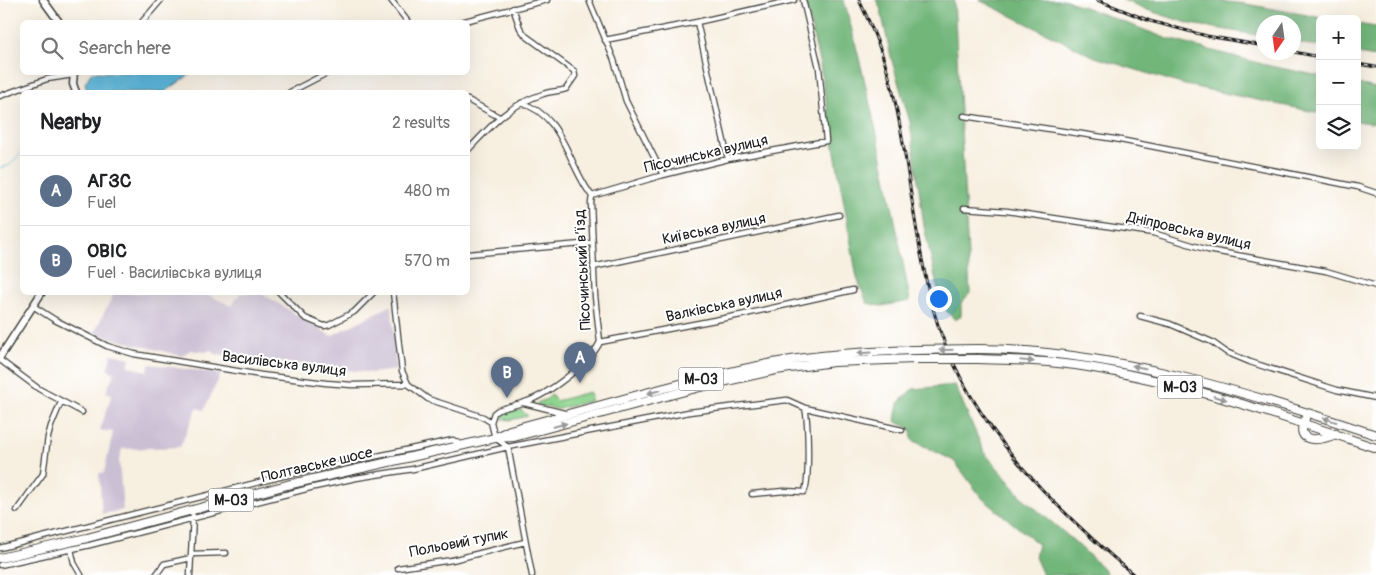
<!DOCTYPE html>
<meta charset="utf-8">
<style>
body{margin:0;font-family:Pangolin,sans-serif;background:#f2f2f2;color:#202124}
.controls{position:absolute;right:15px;top:15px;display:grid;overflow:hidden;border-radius:8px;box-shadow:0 5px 20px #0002}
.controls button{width:45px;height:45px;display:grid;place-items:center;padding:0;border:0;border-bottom:1px solid #e0e0e0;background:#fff;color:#202124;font:25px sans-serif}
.compass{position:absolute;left:1256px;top:15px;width:45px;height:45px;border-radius:50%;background:#fff;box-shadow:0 5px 20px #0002;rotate:193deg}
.you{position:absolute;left:938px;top:298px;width:18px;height:18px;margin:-12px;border:4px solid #fff;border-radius:50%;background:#1a73e8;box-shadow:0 0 0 8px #1a73e833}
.badge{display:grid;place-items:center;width:32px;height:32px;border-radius:50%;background:#db2777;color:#fff;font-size:16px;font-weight:700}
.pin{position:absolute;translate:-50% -41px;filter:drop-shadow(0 1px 2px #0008)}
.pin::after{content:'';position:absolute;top:26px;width:18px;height:15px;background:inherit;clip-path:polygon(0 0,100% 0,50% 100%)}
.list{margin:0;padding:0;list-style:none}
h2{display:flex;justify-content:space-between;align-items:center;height:65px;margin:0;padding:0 20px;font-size:21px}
h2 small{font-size:16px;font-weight:400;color:#757577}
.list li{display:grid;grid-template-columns:32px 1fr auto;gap:15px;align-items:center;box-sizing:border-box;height:70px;padding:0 20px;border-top:1px solid #e0e0e0}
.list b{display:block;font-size:19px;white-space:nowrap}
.list p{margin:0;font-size:16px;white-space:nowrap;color:#757577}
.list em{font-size:16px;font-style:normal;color:#757577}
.icon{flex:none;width:28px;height:28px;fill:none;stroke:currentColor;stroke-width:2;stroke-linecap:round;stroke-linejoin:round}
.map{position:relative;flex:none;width:1376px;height:575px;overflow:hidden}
.search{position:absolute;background:#fff;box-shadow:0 5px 20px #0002;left:20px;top:20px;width:450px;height:55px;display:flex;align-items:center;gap:12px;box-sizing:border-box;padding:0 18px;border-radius:8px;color:#757577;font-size:19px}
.panel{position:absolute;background:#fff;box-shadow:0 5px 20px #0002;left:20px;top:90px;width:450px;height:205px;border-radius:8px}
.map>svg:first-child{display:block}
</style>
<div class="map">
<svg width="1376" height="575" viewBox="0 0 1376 575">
<rect width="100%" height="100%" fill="#fff"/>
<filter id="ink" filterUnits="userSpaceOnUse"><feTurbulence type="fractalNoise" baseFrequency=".02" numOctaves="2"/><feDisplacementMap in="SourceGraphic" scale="10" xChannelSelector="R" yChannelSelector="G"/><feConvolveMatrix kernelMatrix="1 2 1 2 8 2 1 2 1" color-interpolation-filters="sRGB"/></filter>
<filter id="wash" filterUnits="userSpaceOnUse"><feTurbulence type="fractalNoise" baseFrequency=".0096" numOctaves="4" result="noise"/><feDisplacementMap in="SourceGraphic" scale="20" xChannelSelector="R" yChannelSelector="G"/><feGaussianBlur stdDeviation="1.12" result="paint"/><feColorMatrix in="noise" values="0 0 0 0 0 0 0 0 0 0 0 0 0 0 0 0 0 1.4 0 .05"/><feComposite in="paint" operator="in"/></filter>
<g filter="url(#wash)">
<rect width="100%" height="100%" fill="#f7efe0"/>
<path fill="#cbbfd4" d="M114 293H204L232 306 240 293H261L331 336 392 305 396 370 372 373 215 354 211 350 206 352 190 350 182 356 103 336 94 333Z
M112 354 130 358 128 366 147 371 150 364 221 374 204 410 197 408 180 447 122 449 119 460 123 510 102 514 99 473H104L113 432 100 430 112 394 106 392 114 373 107 369Z"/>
<path fill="#8dd48f" stroke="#547856" d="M589 392 591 395 590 401 558 409 538 405 537 403 547 399 551 395 556 401Z
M511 410H521L528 416 510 420 499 418 498 415Z"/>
<path fill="#72b67a" stroke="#47694b" d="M805 0H844C871 100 892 200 910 301L881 306 867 303 857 278 820 66Z
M876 0H954L970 293 961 303V316L955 320 942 306 937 286 924 226 910 122 892 61 880 7Z
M979 0H1066L1168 39 1270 66 1320 76V113L1185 85 1095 57Z
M1123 0H1210L1246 4 1329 19H1320V47L1294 42V22H1264L1263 36 1191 24 1150 11Z
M1357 24 1376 27V57L1357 54Z
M1357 84 1376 88V124L1357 121Z
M955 385 984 452 1023 498 1074 541 1106 571 1104 575H1043L1035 557 1038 544 982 498 954 461 912 440 911 429 895 421 898 403 913 389Z"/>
<path fill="#5db7db" stroke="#3c6a7c" d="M91 73V72L192 73 165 92H87L85 83Z"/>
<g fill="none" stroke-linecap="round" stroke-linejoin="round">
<path stroke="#5db7db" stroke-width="1" d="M0 168 10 165 22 152"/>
</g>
</g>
<g filter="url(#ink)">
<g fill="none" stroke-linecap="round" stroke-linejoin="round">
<g stroke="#3d3c39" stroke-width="7">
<path id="street" d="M391 0 408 22
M589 0 614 60 626 101 663 175
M142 22 161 0
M461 22 547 0
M697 22 728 159
M605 40 697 22 794 0
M290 92 329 72
M0 96 47 79 73 75
M468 100 499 117
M521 103C564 115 568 166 592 196
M964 116 1115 139 1358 187 1376 193
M468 150C493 124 507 106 543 94 550 91 558 92 566 89L575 76 574 71 526 36 520 28 513 8
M592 196 663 175 728 159 826 141 819 68 803 0
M592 196 591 203 595 296 600 342
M964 208 1007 211 1153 233 1208 250 1326 271 1376 286
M468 254 593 243
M593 267 839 215
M279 292 305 318 324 326 329 325 354 312 374 292
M393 292 402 371 408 384 428 399 483 417 491 422 495 438 508 447
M33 306 55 320 107 346 134 354 261 375 326 383 352 385 408 384
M1140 316 1170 324 1212 342 1226 352 1250 362 1337 390 1376 398
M600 342 741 315 853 290
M0 360 39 389 82 412
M524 403 564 413
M491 422 494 413 498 410C507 407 516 405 525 402 546 396 591 362 600 342
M508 447 532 575
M752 494 784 491 804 492C810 484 808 419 805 408
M17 510 43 474 48 437 51 426 61 402
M0 548 283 476 453 440 462 445
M71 549 74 563 81 575
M191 554 226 553
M0 565 90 545 310 488 356 478 413 469 508 447 689 412 787 400 805 408 902 430
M398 568 452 560 525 542
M156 575 164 564 191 558
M190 575 193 516"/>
</g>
<g stroke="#3d3c39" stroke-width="9">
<path id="secondary" d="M43 0 59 22
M74 72 73 84 76 92
M0 357 42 292"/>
</g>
<g stroke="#3d3c39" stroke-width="10">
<path id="highway" d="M978 349C1116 350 1247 393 1376 435
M978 359C1015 360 1052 361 1088 367 1187 383 1281 416 1376 448
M1305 419C1293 446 1322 440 1336 434
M498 436 510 430C597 407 684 380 773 363 819 354 866 352 913 350
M0 558 87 538 287 485 495 438 514 437 700 387 776 370 833 362 915 359"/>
</g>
<use href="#street" stroke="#fff" stroke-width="4.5"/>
<use href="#secondary" stroke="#fff" stroke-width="6"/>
<use href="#highway" stroke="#fff" stroke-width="8"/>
<g stroke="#1c1c1c" stroke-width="3">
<path id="rail" d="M859 0C872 27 884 55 891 84 906 142 910 201 922 259 926 281 931 304 938 325 973 428 1053 507 1134 575
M1097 0 1150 21 1207 36 1264 46
M1294 52 1320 57
M1357 64 1376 67"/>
</g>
<use href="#rail" stroke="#fff" stroke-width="1" stroke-dasharray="4" stroke-linecap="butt"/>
<g stroke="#3d3c39" stroke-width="10" stroke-linecap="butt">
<path id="highway-bridge" d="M913 350 978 349
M915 359H978"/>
</g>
<use href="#highway-bridge" stroke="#fff" stroke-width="8"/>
</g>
<defs><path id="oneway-solid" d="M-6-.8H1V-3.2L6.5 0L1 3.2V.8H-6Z" transform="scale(1.25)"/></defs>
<g fill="#999">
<use href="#oneway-solid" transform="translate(946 350) rotate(179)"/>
<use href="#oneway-solid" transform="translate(864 353) rotate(176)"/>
<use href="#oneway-solid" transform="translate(1027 361) rotate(5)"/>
<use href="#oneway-solid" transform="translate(1139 367) rotate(-168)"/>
<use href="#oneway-solid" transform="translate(654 392) rotate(165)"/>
<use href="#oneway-solid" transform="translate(1220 398) rotate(15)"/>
<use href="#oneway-solid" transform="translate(1330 420) rotate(-162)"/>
<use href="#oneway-solid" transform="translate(560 425) rotate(-15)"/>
</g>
</g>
<g text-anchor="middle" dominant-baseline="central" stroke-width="4" stroke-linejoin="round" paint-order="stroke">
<g fill="#fff" stroke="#606060" stroke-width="1">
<rect x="678.5" y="367.5" width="45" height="23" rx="4"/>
<rect x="1157.5" y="375.5" width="45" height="23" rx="4"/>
<rect x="208.5" y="488.5" width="45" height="23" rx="4"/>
</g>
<g font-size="14" font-weight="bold" fill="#1c1c1c">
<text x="701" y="379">М-03</text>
<text x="1180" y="387">М-03</text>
<text x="231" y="500">М-03</text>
</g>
<g font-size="15" fill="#1c1c1c" stroke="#fff">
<text transform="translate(706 154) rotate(-13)">Пісочинська вулиця</text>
<text transform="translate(714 229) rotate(-12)">Київська вулиця</text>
<text transform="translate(1189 231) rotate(13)">Дніпровська вулиця</text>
<text transform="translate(583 270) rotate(-93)">Пісочинський в’їзд</text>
<text transform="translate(724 305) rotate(-12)">Валківська вулиця</text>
<text transform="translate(284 364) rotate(7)">Василівська вулиця</text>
<text transform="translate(317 465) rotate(-13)">Полтавське шосе</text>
<text transform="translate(459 543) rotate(-11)">Польовий тупик</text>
</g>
</g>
</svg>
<div class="controls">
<button>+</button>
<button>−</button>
<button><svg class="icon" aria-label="layers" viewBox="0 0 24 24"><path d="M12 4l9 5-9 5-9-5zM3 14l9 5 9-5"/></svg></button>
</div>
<svg class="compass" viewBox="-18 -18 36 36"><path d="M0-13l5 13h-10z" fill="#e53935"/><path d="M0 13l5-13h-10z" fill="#757577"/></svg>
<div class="you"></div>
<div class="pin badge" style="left:580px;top:383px;background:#5c6f8a">A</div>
<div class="pin badge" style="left:507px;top:398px;background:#5c6f8a">B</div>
<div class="search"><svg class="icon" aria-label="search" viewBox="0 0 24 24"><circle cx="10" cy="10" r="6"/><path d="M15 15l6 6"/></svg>Search here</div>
<section class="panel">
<h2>Nearby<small>2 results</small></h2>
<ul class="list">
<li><span class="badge" style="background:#5c6f8a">A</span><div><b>АГЗС</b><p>Fuel</p></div><em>480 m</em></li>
<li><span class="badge" style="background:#5c6f8a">B</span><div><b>ОВІС</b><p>Fuel · Василівська вулиця</p></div><em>570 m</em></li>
</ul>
</section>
</div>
